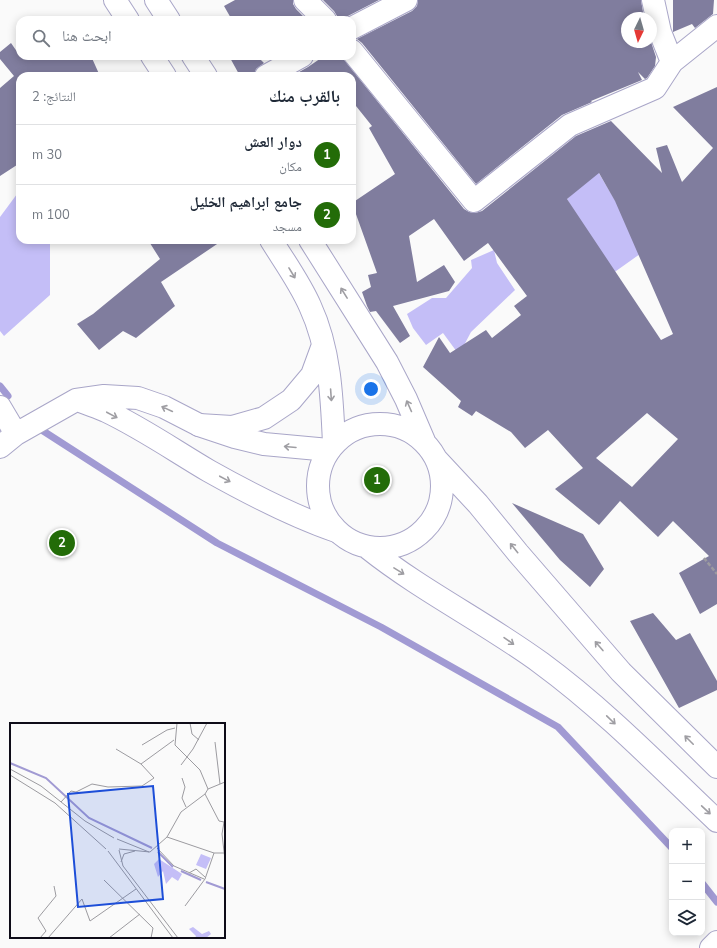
<!DOCTYPE html>
<html lang="ar">
<meta charset="utf-8">
<style>
body{margin:0;font-family:"Nunito Sans","Noto Naskh Arabic",sans-serif;background:#f6f6f7;color:#1f2937;direction:rtl}
.controls{position:absolute;right:12px;bottom:12px;display:grid;overflow:hidden;border-radius:8px;box-shadow:0 2px 10px #0003}
.controls button{width:36px;height:36px;display:grid;place-items:center;padding:0;border:0;border-bottom:1px solid #e0e1e3;background:#fff;color:#1f2937;font:20px sans-serif}
.compass{position:absolute;left:621px;top:12px;width:36px;height:36px;border-radius:50%;background:#fff;box-shadow:0 2px 10px #0003;rotate:185deg}
.you{position:absolute;left:371px;top:389px;width:14px;height:14px;margin:-10px;border:3px solid #fff;border-radius:50%;background:#1a73e8;box-shadow:0 0 0 6px #1a73e833}
.badge{display:grid;place-items:center;width:26px;height:26px;border-radius:50%;background:#236c08;color:#fff;font-size:13px;font-weight:700}
.pin{position:absolute;translate:-50% -50%;border:2px solid #fff;box-shadow:0 1px 4px #0006}
.list{margin:0;padding:0;list-style:none}
h2{display:flex;justify-content:space-between;align-items:center;height:52px;margin:0;padding:0 16px;font-size:17px}
h2 small{font-size:13px;font-weight:400;color:#747a83}
.list li{display:grid;grid-template-columns:26px 1fr auto;gap:12px;align-items:center;box-sizing:border-box;height:60px;padding:0 16px;border-top:1px solid #e0e1e3}
.list b{display:block;font-size:15px;white-space:nowrap}
.list p{margin:0;font-size:13px;white-space:nowrap;color:#747a83}
.list em{font-size:13px;font-style:normal;color:#747a83}
.icon{flex:none;width:22px;height:22px;fill:none;stroke:currentColor;stroke-width:2;stroke-linecap:round;stroke-linejoin:round}
.map{position:relative;flex:none;width:717px;height:948px;overflow:hidden;direction:ltr}
.search{position:absolute;background:#fff;box-shadow:0 2px 10px #0003;left:16px;top:16px;width:340px;height:44px;display:flex;align-items:center;gap:10px;box-sizing:border-box;padding:0 14px;border-radius:12px;color:#747a83;font-size:15px}
.panel{position:absolute;background:#fff;box-shadow:0 2px 10px #0003;left:16px;top:72px;width:340px;height:172px;border-radius:12px;direction:rtl}
.map>svg:first-child{display:block}
</style>
<div class="map">
<svg width="717" height="948" viewBox="0 0 717 948">
<rect width="100%" height="100%" fill="#fafafa"/>
<path fill="#c4bef7" d="M597 170 622 212 640 254 609 276 567 199Z
M20 190V240H50V295L4 336 0 331V217Z
M494 250 497 263 515 290 471 332 462 349 457 352 443 333 426 345 413 328 407 314 432 298H446L472 268 471 260Z"/>
<g fill="none" stroke-linecap="round" stroke-linejoin="round">
<path stroke="#a19ad3" stroke-width="7" d="M0 386 8 396
M37 427 217 543 381 627 558 727 672 848
M702 883 717 902"/>
</g>
<path fill="#807d9e" fill-rule="evenodd" d="M235 0H293V4L296 9 307 20H232L224 6Z
M323 0H379L346 17 343 20H337V16L334 11Z
M418 0H641L644 18H627V42H651L656 57 655 66 647 78 645 79 638 72 642 80 591 101 592 102 562 115 476 184 362 43 357 39 412 11 417 6Z
M673 0H714L713 14 695 28 692 24 673 32Z
M11 43 20 56H91L100 76H20V163L0 176V88L14 76 0 59V52Z
M229 56H257L264 63 256 69 254 76H240Z
M324 56H341L464 209 469 212 475 213 482 211 576 136 611 121 662 173 656 148 667 145 682 182 713 148 673 107 717 87V604L700 614 679 573 709 556 673 521 658 537 620 501 599 525 555 489 583 468 548 430 525 448 511 432 476 411 472 416 458 407 461 401 423 367 439 337 450 353 486 330 492 338 521 315 514 306 527 296 488 243 464 261 434 219 409 236 417 282 444 265 455 282 449 291 393 306 410 336 400 343 376 311 370 312 367 306 362 292 371 287 368 275 377 273 352 203 395 174 369 128 372 126 352 101V76H292L308 67ZM599 173 615 201 673 334 661 340 567 199ZM647 413 678 439 632 487 596 458Z
M148 240H223L161 282 175 306 136 338 123 331 99 350 77 324 93 314 160 259Z
M512 503 583 534 604 569 590 587 560 560Z
M653 613 676 640 690 633 717 681V690L679 708 630 621Z"/>
<g fill="none" stroke-linecap="round" stroke-linejoin="round">
<g stroke="#a9a6c8" stroke-width="24">
<path id="minor" d="M305 0 325 20
M653 0 660 32 672 62 717 26
M352 28 406 0
M352 51 474 201 570 125 655 88 672 62
M266 76 302 56
M78 400C87 404 97 407 106 411 142 428 175 451 209 471 250 494 292 516 336 531
M0 407 16 434
M0 447 16 434 76 400 104 396 138 398 164 407 199 425 235 437 264 444 329 450
M711 948 717 942"/>
</g>
<g stroke="#a9a6c8" stroke-width="24">
<path id="major" d="M115 0 128 20
M156 0 169 20
M152 56 165 76
M193 56 206 76
M271 240C284 261 300 283 310 306 330 349 332 397 334 444
M310 240 387 362 406 399 424 441
M318 486a62 62 0 1 1 124 0a62 62 0 1 1-124 0Z
M199 425 232 427 264 418 291 400 312 375 323 345
M437 460 478 504 518 553 621 672 717 767
M368 548C422 591 485 622 541 663 605 710 660 767 717 821"/>
</g>
<path stroke="#9c9ba0" stroke-width="2.5" stroke-dasharray="4 2" stroke-linecap="butt" d="M704 558 717 574"/>
<use href="#minor" stroke="#fff" stroke-width="22"/>
<use href="#major" stroke="#fff" stroke-width="22"/>
</g>
<defs><path id="oneway-shaft" d="M-6 0H5M1.5-3L5.5 0L1.5 3" fill="none" stroke-width="1.6" stroke-linecap="round" stroke-linejoin="round"/></defs>
<g stroke="#9f9ea3">
<use href="#oneway-shaft" transform="translate(292 273) rotate(59)"/>
<use href="#oneway-shaft" transform="translate(344 293) rotate(-122)"/>
<use href="#oneway-shaft" transform="translate(331 395) rotate(86)"/>
<use href="#oneway-shaft" transform="translate(409 406) rotate(-114)"/>
<use href="#oneway-shaft" transform="translate(167 409) rotate(-155)"/>
<use href="#oneway-shaft" transform="translate(112 415) rotate(28)"/>
<use href="#oneway-shaft" transform="translate(290 447) rotate(-175)"/>
<use href="#oneway-shaft" transform="translate(225 479) rotate(28)"/>
<use href="#oneway-shaft" transform="translate(514 548) rotate(-129)"/>
<use href="#oneway-shaft" transform="translate(399 571) rotate(32)"/>
<use href="#oneway-shaft" transform="translate(509 641) rotate(35)"/>
<use href="#oneway-shaft" transform="translate(599 646) rotate(-131)"/>
<use href="#oneway-shaft" transform="translate(611 720) rotate(44)"/>
<use href="#oneway-shaft" transform="translate(689 740) rotate(-135)"/>
<use href="#oneway-shaft" transform="translate(706 810) rotate(43)"/>
</g>
<g transform="translate(10 723)">
<rect width="215" height="215" fill="#fafafa"/>
<path d="M191 131 201 135 196 146 186 142ZM149 136 172 151 168 158 162 154 156 161 153 148 148 154 144 141ZM183 204 192 211 199 208 201 211 196 215H185L186 213 179 206Z" fill="#c4bef7"/>
<path fill="none" stroke="#a19ad3" stroke-width="2" d="M0 40 36 55 79 95 142 125M148 129 163 144M171 148 191 157M196 159 215 166"/>
<path fill="none" stroke="#9c9ba0" stroke-width="1" d="M180 0 182 11 189 17M205 19 210 61M132 22 157 7 165 5M131 41 164 17M171 42 183 26 197 0M0 46 31 63 75 98 104 115M0 52 45 80 96 126M172 55 175 64 172 75 176 84M198 66 215 59M195 71 209 98 214 99 212 111 215 137M51 79 61 68 66 69 82 61 98 64 132 63 144 55 131 41 106 26M157 114 204 130H214M107 116 139 129M147 125 164 143 194 156M109 126 140 129 157 114 171 89 195 71 198 66 190 47 165 22 167 0M109 127 113 143 168 215M98 128 163 215M111 139 114 131 125 128M179 150 186 146 195 154M94 157 143 205 141 215M175 183 195 156 204 130M30 215 36 208 28 195 46 173 44 163M38 215 72 176 80 198 126 166M99 215 130 191"/>
<path fill="#1d4ed8" fill-opacity="0.15" stroke="#1d4ed8" stroke-width="2" d="M143 63 153 176 68 184 58 71Z"/>
<rect width="215" height="215" fill="none" stroke="#0e0c18" stroke-width="2"/>
</g>
</svg>
<div class="controls">
<button>+</button>
<button>−</button>
<button><svg class="icon" aria-label="layers" viewBox="0 0 24 24"><path d="M12 4l9 5-9 5-9-5zM3 14l9 5 9-5"/></svg></button>
</div>
<svg class="compass" viewBox="-18 -18 36 36"><path d="M0-13l5 13h-10z" fill="#e53935"/><path d="M0 13l5-13h-10z" fill="#747a83"/></svg>
<div class="you"></div>
<div class="pin badge" style="left:377px;top:480px">1</div>
<div class="pin badge" style="left:62px;top:543px">2</div>
<div class="search"><svg class="icon" aria-label="search" viewBox="0 0 24 24"><circle cx="10" cy="10" r="6"/><path d="M15 15l6 6"/></svg>ابحث هنا</div>
<section class="panel">
<h2>بالقرب منك<small>النتائج: 2</small></h2>
<ul class="list">
<li><span class="badge">1</span><div><b>دوار العش</b><p>مكان</p></div><em>30 m</em></li>
<li><span class="badge">2</span><div><b>جامع ابراهيم الخليل</b><p>مسجد</p></div><em>100 m</em></li>
</ul>
</section>
</div>
